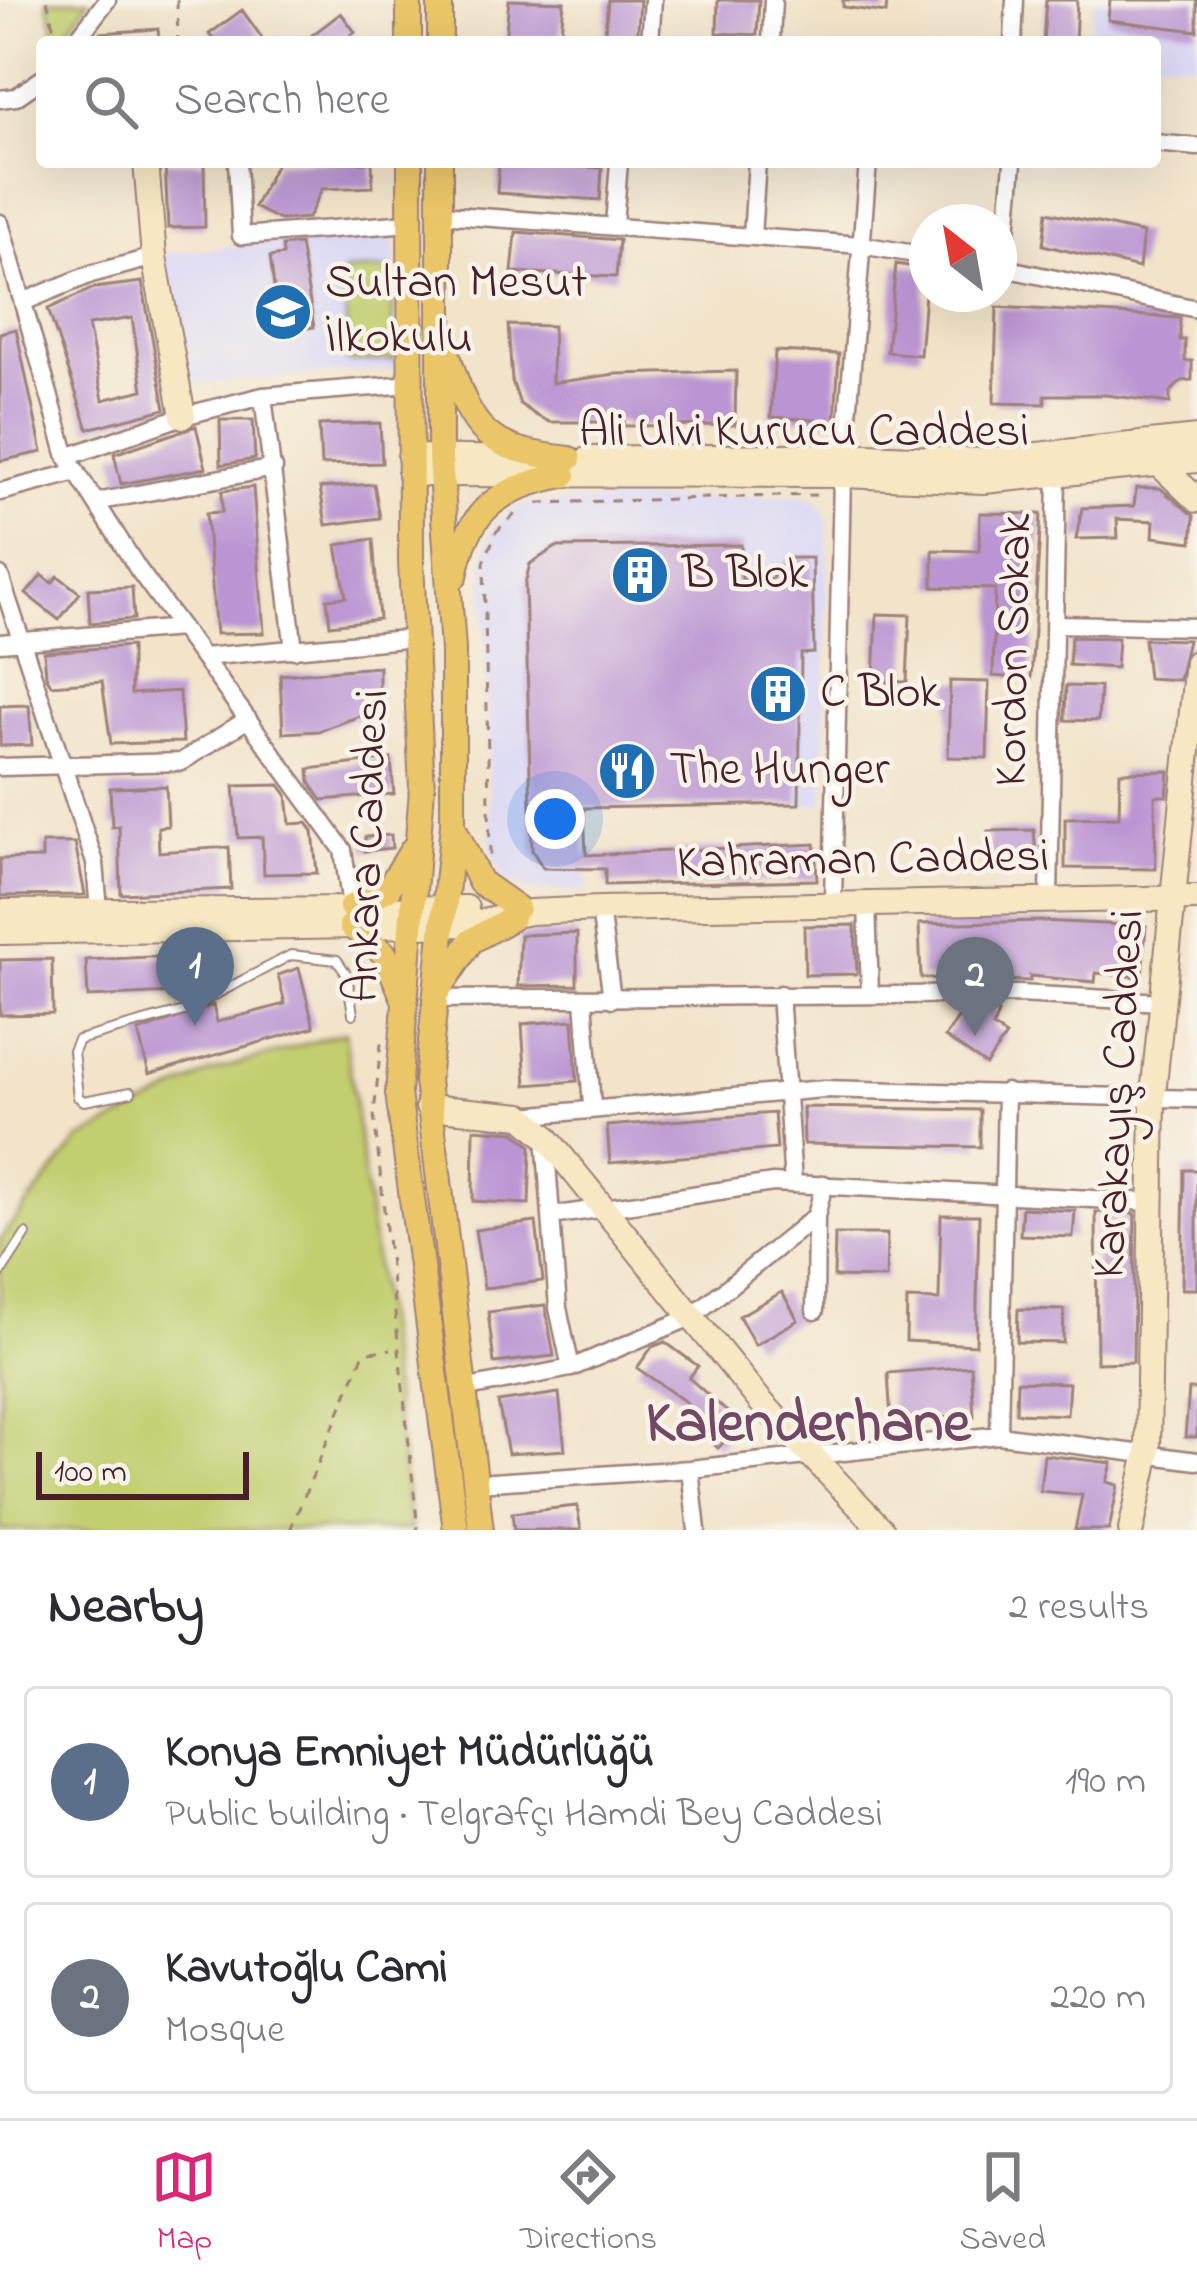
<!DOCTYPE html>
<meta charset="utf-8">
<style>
body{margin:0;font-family:"Indie Flower",sans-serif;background:#f2f2f3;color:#2b2b33}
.compass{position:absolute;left:909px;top:204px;width:108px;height:108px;border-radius:50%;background:#fff;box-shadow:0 12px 48px #0002;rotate:329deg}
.scale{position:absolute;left:36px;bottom:30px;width:213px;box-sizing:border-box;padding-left:12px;border:6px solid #4a1f2b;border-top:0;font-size:33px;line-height:42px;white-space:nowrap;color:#4a1f2b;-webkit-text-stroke:9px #f7f3e8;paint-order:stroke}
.you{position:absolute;left:555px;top:819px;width:42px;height:42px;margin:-30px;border:9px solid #fff;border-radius:50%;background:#1a73e8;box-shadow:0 0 0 18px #1a73e833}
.badge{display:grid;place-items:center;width:78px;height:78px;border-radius:50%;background:#db2777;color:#fff;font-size:39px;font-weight:700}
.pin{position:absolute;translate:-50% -99px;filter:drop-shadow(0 3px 6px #0008)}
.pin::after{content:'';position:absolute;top:63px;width:42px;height:36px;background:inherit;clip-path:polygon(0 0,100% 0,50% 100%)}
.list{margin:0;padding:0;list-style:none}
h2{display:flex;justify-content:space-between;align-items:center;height:156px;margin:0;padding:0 48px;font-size:51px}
h2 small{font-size:39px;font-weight:400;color:#7c7c81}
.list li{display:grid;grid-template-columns:78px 1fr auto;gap:36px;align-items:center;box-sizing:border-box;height:192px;margin:0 24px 24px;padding:0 24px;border:3px solid #e1e1e2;border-radius:12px}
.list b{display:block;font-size:45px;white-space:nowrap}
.list p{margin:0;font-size:39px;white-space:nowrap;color:#7c7c81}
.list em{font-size:39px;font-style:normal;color:#7c7c81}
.icon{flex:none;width:66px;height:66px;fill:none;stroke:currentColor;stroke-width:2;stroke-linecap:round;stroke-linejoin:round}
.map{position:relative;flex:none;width:1197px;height:1530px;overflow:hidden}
.search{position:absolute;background:#fff;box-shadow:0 12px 48px #0002;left:36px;right:36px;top:36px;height:132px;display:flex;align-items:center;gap:30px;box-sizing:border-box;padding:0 42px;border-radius:12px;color:#7c7c81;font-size:45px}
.sheet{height:588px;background:#fff}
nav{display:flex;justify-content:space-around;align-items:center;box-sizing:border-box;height:168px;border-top:3px solid #e1e1e2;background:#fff;font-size:33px;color:#7c7c81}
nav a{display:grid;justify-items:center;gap:6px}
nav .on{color:#db2777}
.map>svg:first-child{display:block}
</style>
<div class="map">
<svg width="1197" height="1530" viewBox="0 0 1197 1530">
<rect width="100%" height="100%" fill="#f7f3e8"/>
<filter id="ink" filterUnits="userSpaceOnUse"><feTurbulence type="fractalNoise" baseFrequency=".00833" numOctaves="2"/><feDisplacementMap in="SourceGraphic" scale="24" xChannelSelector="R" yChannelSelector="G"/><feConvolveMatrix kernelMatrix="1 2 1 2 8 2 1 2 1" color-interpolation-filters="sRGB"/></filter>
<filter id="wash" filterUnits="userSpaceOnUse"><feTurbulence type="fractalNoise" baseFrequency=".004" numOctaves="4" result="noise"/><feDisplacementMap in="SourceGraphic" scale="48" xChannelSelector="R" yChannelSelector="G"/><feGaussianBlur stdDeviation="2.7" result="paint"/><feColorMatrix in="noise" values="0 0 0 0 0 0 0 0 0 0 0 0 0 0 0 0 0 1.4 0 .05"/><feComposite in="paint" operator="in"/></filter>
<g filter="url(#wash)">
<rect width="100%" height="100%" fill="#f2e3c9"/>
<path fill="#d9d6f7" d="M1094 0H1197V63L1157 60 1155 83V42H1089Z
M394 227 397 369 184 384 159 255Z
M800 495 819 502 828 522 824 804 585 808 587 891H532L504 879 491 849 483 560 492 529 512 509 530 503Z"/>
<path fill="#c2ce70" stroke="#86764e" stroke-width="3" d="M47 0H89L59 42H57Z
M391 269 395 360 348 362 344 271Z
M345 1032 411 1530H0V1239L79 1140 211 1072Z"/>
<g id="blocks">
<path fill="#bb95d3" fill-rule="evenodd" d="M509 0 564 2 560 42H505Z
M608 0H640L637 42H604Z
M718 0H759L757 35 717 33Z
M843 0H887L886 13 843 7Z
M1046 0H1077L1075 42H1043Z
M1110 0H1197V31L1108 20Z
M242 10 265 42H215L209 34Z
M341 13 355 32 343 42H303Z
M158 29 159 42H102L101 33Z
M165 162H204L205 227 168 228Z
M277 162H372L373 187 322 189 308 218 280 220 254 207Z
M499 162 602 168 600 200 497 193Z
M1047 212 1143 233 1139 268 1043 245Z
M516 232 619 240 616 277 512 272Z
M300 244 314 327 280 332 270 257 283 255 282 246Z
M896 264 927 269 920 355 887 352Z
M142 282 165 409 88 429 48 309 94 288ZM132 318 143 390 103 400 88 325Z
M997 307 1180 318V340H1185V361H1192V380L1182 381 1170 392V403L1106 395H1045V404L994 403Z
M508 325 553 326 552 383 616 374 736 371 735 425 624 426V422H550L537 416 520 404 512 381Z
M16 329 42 452 0 461V333Z
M775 351 839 354 835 421 771 417Z
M220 420H253L255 459 221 465Z
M380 423 382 463 321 465 319 425Z
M196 426 206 468 121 484 114 454Z
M374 484 380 518 326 525 320 488Z
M253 487 264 633 216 634 206 513 222 512V491Z
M1136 488H1160L1194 516 1192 542 1153 537 1154 521 1117 519 1118 538 1076 539 1082 508 1134 506Z
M980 513 1041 514 1031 679 993 676 995 589 933 587V550L979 551Z
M373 539 379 619 330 625 327 599 346 597 337 545Z
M741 545 742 580 771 579 789 558H812L814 653 801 654 799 804 584 808 586 855 815 844 817 880 605 885V869L543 868 532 850 525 584 530 564 556 547Z
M42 575 52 583 58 576 80 593 59 620 26 594Z
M132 587 134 619 90 623 88 589Z
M877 614 910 615 907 682 874 681Z
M1071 637 1118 638 1116 668 1069 665Z
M1144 639 1188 640 1179 680 1148 678Z
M131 646V694L179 691 183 742 111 744 102 681 51 685 46 675 44 652Z
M379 667V726L368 713 319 731 283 733 280 675Z
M950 681 989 682 987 758 948 757Z
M1066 686 1100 687 1098 721 1065 720Z
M29 705 32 745 0 746V706Z
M391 759 394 794 322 800 310 783 309 769Z
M1169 771 1167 796H1155L1156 869 1065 868V818L1119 817 1120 772Z
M280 785 287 795 290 824 307 823 313 831 317 873 264 874 262 837 238 838 234 786Z
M166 786 168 826 158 827 159 852 229 847 231 889 121 894 119 826 112 827 110 788Z
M1034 830 1037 870 989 871 988 831Z
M391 835 392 848 365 851V837Z
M42 843H75L85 895 0 896V859L42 858Z
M1040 921 1146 926 1142 977 1096 973 1095 982 1030 976V981L921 978 919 924Z
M855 925 857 974 805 975 804 926Z
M577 933V985L518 986 520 935Z
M171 956 173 993 88 997 86 960Z
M52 959 53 1014 0 1015V960Z
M299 968 314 1027 149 1074 138 1032 213 1005 217 1022 285 1004 278 975Z
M965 1008 980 1018 989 1008 998 1013 993 1027 1006 1036 986 1065 945 1037Z
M573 1020 577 1081 526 1085 522 1024Z
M803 1107 980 1110V1147L804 1144Z
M774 1113 777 1149 610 1163 607 1126Z
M474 1129 515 1132 531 1146 529 1204 473 1201Z
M1184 1170H1197V1289H1182Z
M1022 1208 1075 1211 1073 1237 1020 1235Z
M1096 1212 1135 1214 1133 1362 1097 1363Z
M941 1215H979L976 1345 906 1341 907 1299 939 1300Z
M536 1222 543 1281 484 1288 475 1230Z
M835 1234H887L886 1278 834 1277Z
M782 1292 798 1320 755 1345 739 1316Z
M545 1305 554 1356 494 1363 488 1312Z
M1018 1309 1064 1310 1063 1343 1017 1342Z
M665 1342 698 1366 689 1378 741 1424 718 1448 697 1427 683 1407 687 1403 637 1368 652 1347Z
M971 1366 974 1416 891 1420 888 1373Z
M1017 1381 1069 1383 1067 1415 1016 1413Z
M1189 1389H1197V1437H1185Z
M559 1393 565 1450 508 1454 498 1402Z
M1044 1455 1112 1463 1107 1482 1118 1485 1109 1530H1075L1082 1495 1040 1491Z
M577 1506 581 1530H514L512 1513Z"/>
</g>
</g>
<g filter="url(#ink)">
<use href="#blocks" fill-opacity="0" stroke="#9e817a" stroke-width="3"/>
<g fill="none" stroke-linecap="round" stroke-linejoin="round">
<g stroke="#9e817a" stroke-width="12">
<path id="lane" d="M217 934 220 992
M131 1092 84 1101 78 1097 73 1051 78 1040 184 1011 291 955 337 960 347 975 353 1014
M0 1274 26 1234"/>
</g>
<g stroke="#9e817a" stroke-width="21">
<path id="street" d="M75 42 107 0
M650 42 653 0
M771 42 773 0
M1013 42 1015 0
M0 99 16 97 42 79
M1155 143 1197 147
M237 162 241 236 410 223
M440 214 861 245 927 256
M0 223 67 457 138 569 343 850 351 907
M614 225 619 162
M752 236 757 162
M999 267 1197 309
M1004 268 1013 162
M23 302 91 274 154 257
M263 396 294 650
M845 455 868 162
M67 457 183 416 263 396 410 384
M0 492 77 472
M96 502 274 468
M0 576 95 863 99 911
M1057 624 1197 627
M0 643 181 628
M202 657 416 638
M0 767 181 762 248 719
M1049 898 1057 475
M833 903 842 475
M867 903 870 994
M600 909 612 999
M780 994 793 1183
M434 999 1019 994 1162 1002
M584 1000 592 1106
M522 1116 823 1089 1197 1099
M545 1137 558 1308 571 1368
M551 1216 773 1183 1152 1202
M815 1311 816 1216
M463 1389 571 1368 691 1317 816 1216 824 1184
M999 1435 1006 1092
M690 1469 697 1530
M476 1483 690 1469 999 1435 1197 1461"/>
</g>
<g stroke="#9e817a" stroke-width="28">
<path id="secondary" d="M146 162 154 257 183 416
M410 457 530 459
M589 459 845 455 981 461 1197 438
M1157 462 1197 500
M410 474 842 475 984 481 1197 460
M0 912 466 908
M0 932 472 924 530 912 600 909 1197 898
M428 1107 522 1116 545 1136 761 1402 882 1530
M1131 1530 1148 1452 1153 1095 1197 662"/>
</g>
<g stroke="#9e817a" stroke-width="28">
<path id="primary" d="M409 0V42
M440 42V0
M410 162 411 562 422 789 398 1093 456 1530
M440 162V457L453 650V824L427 1081 481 1530
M448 356C473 435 486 449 569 459
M455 576C467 509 500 487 564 475
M454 828 480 882 517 908
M351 907 388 889 413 849
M351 926 384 953 404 999
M438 991 471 941 512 918"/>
</g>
<path stroke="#9e817a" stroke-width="3" stroke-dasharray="9 9" stroke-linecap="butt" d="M47 0 57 42
M177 0 178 42
M538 503 816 495
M490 855 484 563 496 532 518 511
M381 1043 374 1115 418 1530
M290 1530 364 1353 391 1349"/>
<use href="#lane" stroke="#fff" stroke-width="8"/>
<use href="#street" stroke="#fff" stroke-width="16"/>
<use href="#secondary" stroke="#f7e8c3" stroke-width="24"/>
<use href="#primary" stroke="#ebc669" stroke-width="24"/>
</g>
</g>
<defs>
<g id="school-disc" transform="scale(3)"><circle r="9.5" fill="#1f6fb2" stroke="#f7f3e8"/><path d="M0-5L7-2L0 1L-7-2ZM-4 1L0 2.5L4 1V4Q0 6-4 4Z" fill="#fff"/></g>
<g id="building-disc" transform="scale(3)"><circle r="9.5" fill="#1f6fb2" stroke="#f7f3e8"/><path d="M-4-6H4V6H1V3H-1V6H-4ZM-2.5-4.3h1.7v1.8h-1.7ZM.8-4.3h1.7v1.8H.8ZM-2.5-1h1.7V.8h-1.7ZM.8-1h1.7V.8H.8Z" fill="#fff"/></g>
<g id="restaurant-disc" transform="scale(3)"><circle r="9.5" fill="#1f6fb2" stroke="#f7f3e8"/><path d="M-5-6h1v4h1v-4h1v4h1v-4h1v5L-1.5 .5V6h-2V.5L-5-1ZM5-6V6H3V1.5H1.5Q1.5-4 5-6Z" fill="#fff"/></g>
</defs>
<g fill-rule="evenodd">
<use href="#school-disc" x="283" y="312"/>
<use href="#building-disc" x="640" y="575"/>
<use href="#building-disc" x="778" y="694"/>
<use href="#restaurant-disc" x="627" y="771"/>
</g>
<g text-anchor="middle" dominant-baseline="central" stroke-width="9" stroke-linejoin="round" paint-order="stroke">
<g font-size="48" fill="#4a1f2b" stroke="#f7f3e8" text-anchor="start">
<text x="325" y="284">Sultan Mesut<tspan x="325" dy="55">İlkokulu</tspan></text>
<text x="682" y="575">B Blok</text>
<text x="820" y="694">C Blok</text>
<text x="669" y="771">The Hunger</text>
</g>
<g font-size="48" fill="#4a1f2b" stroke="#f7f3e8">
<text x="804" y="433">Ali Ulvi Kurucu Caddesi</text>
<text transform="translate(1015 650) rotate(-89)">Kordon Sokak</text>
<text transform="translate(369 846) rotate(-88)">Ankara Caddesi</text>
<text transform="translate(863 861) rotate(-1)">Kahraman Caddesi</text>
<text transform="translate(1120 1094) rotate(-87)">Karakayış Caddesi</text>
</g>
<g font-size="60" font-weight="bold" fill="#724866" stroke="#f7f3e8">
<text x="808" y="1425">Kalenderhane</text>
</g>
</g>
</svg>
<svg class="compass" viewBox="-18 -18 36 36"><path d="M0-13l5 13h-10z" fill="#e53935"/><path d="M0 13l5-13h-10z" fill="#7c7c81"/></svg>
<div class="scale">100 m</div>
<div class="you"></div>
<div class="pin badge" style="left:195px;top:1026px;background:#5c6f8a">1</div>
<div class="pin badge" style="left:975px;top:1036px;background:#6b7280">2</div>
<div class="search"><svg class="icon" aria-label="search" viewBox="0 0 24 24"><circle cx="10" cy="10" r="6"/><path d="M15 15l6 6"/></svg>Search here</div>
</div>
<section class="sheet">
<h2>Nearby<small>2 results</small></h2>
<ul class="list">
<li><span class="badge" style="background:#5c6f8a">1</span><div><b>Konya Emniyet Müdürlüğü</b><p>Public building · Telgrafçı Hamdi Bey Caddesi</p></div><em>190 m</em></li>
<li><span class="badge" style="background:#6b7280">2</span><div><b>Kavutoğlu Cami</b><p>Mosque</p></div><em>220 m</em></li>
</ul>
</section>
<nav>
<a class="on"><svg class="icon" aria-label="map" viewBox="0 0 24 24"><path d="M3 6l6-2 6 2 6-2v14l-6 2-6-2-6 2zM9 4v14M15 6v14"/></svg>Map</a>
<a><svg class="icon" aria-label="directions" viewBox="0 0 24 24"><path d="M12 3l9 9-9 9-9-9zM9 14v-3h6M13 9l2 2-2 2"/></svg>Directions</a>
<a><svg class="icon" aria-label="saved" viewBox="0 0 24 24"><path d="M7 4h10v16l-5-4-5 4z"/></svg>Saved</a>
</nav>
